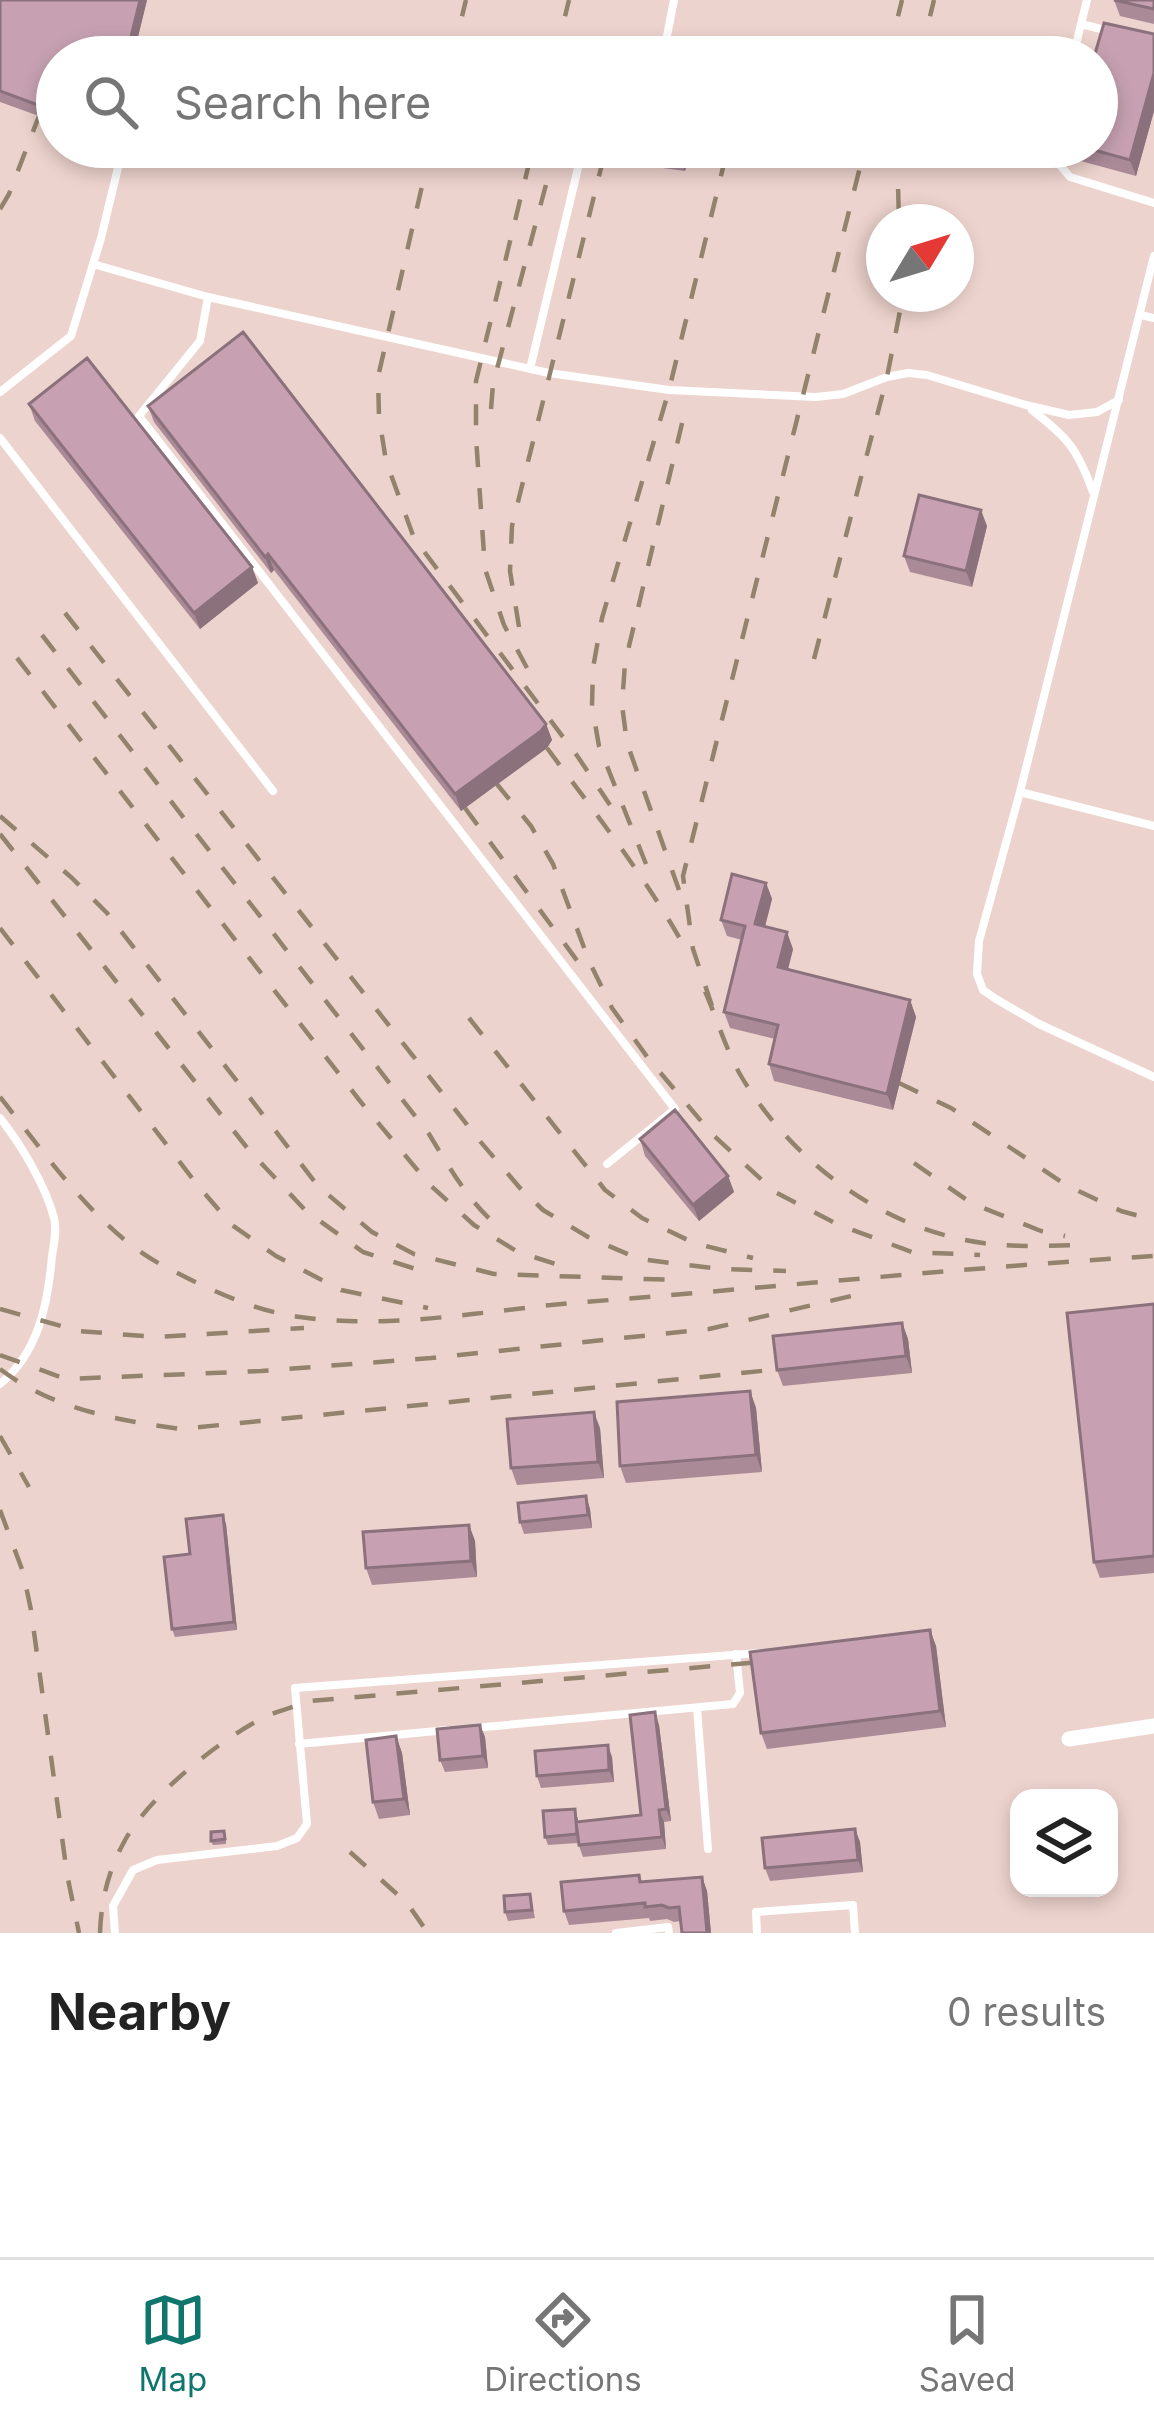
<!DOCTYPE html>
<style>
body{margin:0;font-family:Inter,sans-serif;background:#f6f6f6;color:#222}
.controls{position:absolute;right:36px;bottom:36px;display:grid;overflow:hidden;border-radius:24px;box-shadow:0 6px 18px #0003}
.controls button{width:108px;height:108px;display:grid;place-items:center;padding:0;border:0;border-bottom:3px solid #e0e0e0;background:#fff;color:#222;font:60px sans-serif}
.compass{position:absolute;left:866px;top:204px;width:108px;height:108px;border-radius:50%;background:#fff;box-shadow:0 6px 18px #0003;rotate:52deg}
.list{margin:0;padding:0;list-style:none}
h2{display:flex;justify-content:space-between;align-items:center;height:156px;margin:0;padding:0 48px;font-size:51px}
h2 small{font-size:39px;font-weight:400;color:#767676}
.icon{flex:none;width:66px;height:66px;fill:none;stroke:currentColor;stroke-width:2;stroke-linecap:round;stroke-linejoin:round}
.map{position:relative;flex:none;width:1154px;height:1933px;overflow:hidden}
.search{position:absolute;background:#fff;box-shadow:0 6px 18px #0003;left:36px;right:36px;top:36px;height:132px;display:flex;align-items:center;gap:30px;box-sizing:border-box;padding:0 42px;border-radius:66px;color:#767676;font-size:45px}
.sheet{height:324px;background:#fff}
nav{display:flex;justify-content:space-around;align-items:center;box-sizing:border-box;height:168px;border-top:3px solid #e0e0e0;background:#fff;font-size:33px;color:#767676}
nav a{display:grid;justify-items:center;gap:6px}
nav .on{color:#0f766e}
.map>svg:first-child{display:block}
</style>
<div class="map">
<svg width="1154" height="1933" viewBox="0 0 1154 1933">
<rect width="100%" height="100%" fill="#f8e0c0"/>
<path fill="#edd3cd" fill-rule="evenodd" d="M0 0H1154V1933H0ZM57 57H1097V147H57ZM884 222H956V294H884ZM1019 1798H1109V1888H1019Z"/>
<g fill="none" stroke-linecap="round" stroke-linejoin="round">
<path stroke="#fff" stroke-width="8" d="M1087 0 1081 24 1109 31
M618 57 626 49 665 46 674 0
M1073 57 1081 24
M1054 147 1058 163 1070 177 1154 203
M1154 256 1020 792 979 941 977 974 983 990 996 999 1039 1024 1154 1077
M93 264 208 297 499 362 549 373 669 390 816 397 843 394 887 377 908 373 927 375 1026 405 1069 415 1097 412 1119 400
M208 297 200 341 139 416 675 1109 607 1164
M1141 315 1154 318
M530 369 583 147
M0 392 71 336 101 238 123 147
M1032 410C1068 438 1077 448 1093 492
M0 438 273 791
M1020 792 1154 826
M0 1118C20 1143 46 1186 54 1218 57 1229 54 1244 52 1256 48 1303 39 1352 0 1384
M697 1708 708 1849
M474 1728 733 1704 740 1693 736 1654
M299 1744 447 1730
M115 1933 113 1906 133 1870 157 1860 277 1846 297 1838 307 1824 295 1688 759 1653
M616 1933 668 1927 669 1933
M757 1933 756 1912 853 1905 855 1933"/>
<path stroke="#fff" stroke-width="15" d="M1069 1739 1154 1726"/>
<path stroke="#93826c" stroke-width="4.5" stroke-dasharray="21 21" stroke-linecap="butt" d="M452 57 466 0
M555 57 569 0
M888 57 902 0
M920 57 934 0
M431 147 378 377 379 417 386 461 414 538 578 757 610 805
M897 147 899 222
M0 209 9 194 39 116
M491 409 493 384 556 147
M65 613 479 1140 520 1188 543 1210 588 1237 639 1259 720 1269 786 1271
M519 627 510 571 512 526 603 160
M42 635 429 1134C449 1167 470 1204 500 1228
M17 658 360 1101 429 1184 474 1225 518 1252 565 1267
M814 659 887 377 900 311 899 294
M527 668 504 625 485 569 476 437V381L533 147
M547 748C596 814 648 880 688 953
M496 783 531 826 553 864 589 961 612 1008 648 1058 712 1134 775 1192 839 1225 912 1252 980 1255
M465 808 584 970
M0 816 72 878 107 913 318 1186 372 1232 414 1254 494 1274 678 1280
M0 834 248 1149 306 1211 363 1252 422 1271
M646 864 599 746 592 706 593 668 602 618 669 390 728 147
M679 890 627 743 622 705 625 663 684 415
M0 928 199 1187 232 1225 276 1256 341 1290 428 1308
M705 991C717 1019 726 1050 741 1076 792 1162 884 1230 983 1243 1016 1248 1052 1245 1085 1245
M712 1006 693 949 683 876 865 147
M469 1018 605 1190 642 1218 694 1243 753 1258
M899 1083 951 1108 1066 1185 1121 1211 1154 1220
M0 1097C44 1152 100 1234 164 1266 206 1288 253 1311 300 1317 390 1330 482 1311 572 1303 766 1288 960 1268 1154 1256
M914 1163 971 1203 1041 1231 1065 1236
M0 1309 79 1331 156 1337 304 1328
M0 1355 66 1379 261 1371 431 1358 709 1329 860 1294
M0 1369C52 1409 117 1420 180 1429L781 1369
M0 1436 29 1487
M0 1510 23 1572 31 1610 67 1874 79 1933
M350 1852 407 1903 428 1933
M100 1933C101 1902 108 1871 123 1844 146 1798 221 1738 267 1716 281 1710 296 1706 311 1701L783 1660"/>
</g>
<path fill="#ab8a98" d="M0 0H147L133 57H57V118L39 116 0 102Z
M1114 0H1154V24L1120 16Z
M1154 34V111L1136 176 1077 160 1072 147H1097Z
M598 147H691L685 171 603 160Z
M29 404 252 567 258 583 200 629 35 421Z
M148 406 546 724 552 740 547 748 461 811 274 570 271 573 154 422Z
M987 526 972 587 910 572 904 556Z
M766 883 772 899 765 927 793 949 788 970 910 1000 916 1017 893 1110 774 1081 769 1064 775 1039 730 1028 724 1012 742 940 727 936 721 920Z
M640 1139 728 1176 734 1192 699 1221 645 1156Z
M1154 1304V1573L1100 1578 1094 1562Z
M902 1323 908 1339 912 1373 783 1386 777 1370Z
M750 1391 756 1408 762 1472 626 1483 620 1466Z
M600 1428 604 1478 517 1485 511 1468Z
M586 1496 590 1509 592 1528 524 1534 520 1522Z
M226 1524 237 1630 175 1637 172 1629 190 1554Z
M469 1525 475 1541 477 1577 372 1585 366 1568Z
M930 1630 936 1646 946 1727 767 1749 761 1733Z
M480 1725 485 1737 488 1768 445 1772 440 1760Z
M659 1725 671 1821 664 1822 666 1849 583 1857 578 1843 548 1845 545 1837 578 1817V1822L641 1815Z
M396 1736 402 1753 410 1815 379 1819 373 1802Z
M612 1757 614 1782 541 1788 537 1776Z
M855 1829 860 1842 863 1872 770 1881 765 1868Z
M226 1835V1844L213 1845 211 1841Z
M639 1875 641 1882 702 1877 707 1891 711 1933H682L681 1921 674 1922 667 1919 650 1921 649 1918 569 1925 564 1911Z
M530 1894 535 1918 508 1921 505 1912Z"/>
<path fill="#8b717c" d="M140 0H147L133 57H126Z
M1154 73V111L1136 176 1130 160Z
M681 147H691L685 171 679 155Z
M981 510 987 526 972 587 966 571Z
M268 554 274 570 271 573 265 557Z
M252 567 258 583 200 629 194 613Z
M546 724 552 740 547 748 461 811 455 794Z
M766 883 772 899 761 941 755 924Z
M787 932 793 949 784 984 778 967Z
M910 1000 916 1017 893 1110 887 1094Z
M728 1176 734 1192 699 1221 693 1205Z
M902 1323 908 1339 912 1373 906 1356Z
M750 1391 756 1408 762 1472 756 1455Z
M594 1412 600 1428 604 1478 598 1462Z
M586 1496 590 1509 592 1528 588 1515Z
M223 1515 226 1524 237 1630 234 1622Z
M469 1525 475 1541 477 1577 471 1561Z
M930 1630 936 1646 946 1727 940 1711Z
M655 1712 659 1725 671 1821 666 1809Z
M480 1725 485 1737 488 1768 483 1756Z
M396 1736 402 1753 410 1815 404 1799Z
M608 1745 612 1757 614 1782 609 1770Z
M659 1810 664 1822 666 1849 662 1837Z
M855 1829 860 1842 863 1872 858 1860Z
M702 1877 707 1891 711 1933H707Z"/>
<path fill="#c7a1b1" stroke="#8b717c" stroke-width="3" d="M0 0H140L126 57H57V106L35 104 0 91Z
M1114 0H1154V9Z
M1104 23 1154 34V73L1130 160 1083 147H1097V57H1094Z
M623 50 650 57H621Z
M623 147H681L679 155Z
M243 332 546 724 541 731 455 794 268 554 265 557 148 406Z
M87 358 252 567 194 613 29 404Z
M919 495 981 510 966 571 904 556Z
M732 874 766 883 755 924 787 932 778 967 910 1000 887 1094 769 1064 778 1025 724 1012 745 926 721 920Z
M675 1110 728 1176 693 1205 640 1139Z
M1154 1304V1556L1094 1562 1067 1313Z
M902 1323 906 1356 777 1370 773 1336Z
M750 1391 756 1455 620 1466 617 1402Z
M594 1412 598 1462 511 1468 507 1419Z
M586 1496 588 1515 520 1522 518 1503Z
M223 1515 234 1622 172 1629 164 1557 190 1554 186 1519Z
M469 1525 471 1561 366 1568 363 1532Z
M930 1630 940 1711 761 1733 750 1652Z
M655 1712 666 1809 659 1810 662 1837 579 1845 576 1822 641 1815 630 1715Z
M480 1725 483 1756 440 1760 437 1729Z
M396 1736 404 1799 373 1802 366 1740Z
M608 1745 609 1770 537 1776 535 1751Z
M575 1809 577 1834 545 1837 543 1811Z
M855 1829 858 1860 765 1868 762 1838Z
M224 1831 225 1839 211 1841V1832Z
M639 1875 640 1882 702 1877 707 1933H682L679 1907 669 1908 662 1905 645 1907V1903L564 1911 561 1882Z
M530 1894 532 1910 505 1912 504 1896Z"/>
</svg>
<div class="controls">
<button><svg class="icon" aria-label="layers" viewBox="0 0 24 24"><path d="M12 4l9 5-9 5-9-5zM3 14l9 5 9-5"/></svg></button>
</div>
<svg class="compass" viewBox="-18 -18 36 36"><path d="M0-13l5 13h-10z" fill="#e53935"/><path d="M0 13l5-13h-10z" fill="#767676"/></svg>
<div class="search"><svg class="icon" aria-label="search" viewBox="0 0 24 24"><circle cx="10" cy="10" r="6"/><path d="M15 15l6 6"/></svg>Search here</div>
</div>
<section class="sheet">
<h2>Nearby<small>0 results</small></h2>
<ul class="list">
</ul>
</section>
<nav>
<a class="on"><svg class="icon" aria-label="map" viewBox="0 0 24 24"><path d="M3 6l6-2 6 2 6-2v14l-6 2-6-2-6 2zM9 4v14M15 6v14"/></svg>Map</a>
<a><svg class="icon" aria-label="directions" viewBox="0 0 24 24"><path d="M12 3l9 9-9 9-9-9zM9 14v-3h6M13 9l2 2-2 2"/></svg>Directions</a>
<a><svg class="icon" aria-label="saved" viewBox="0 0 24 24"><path d="M7 4h10v16l-5-4-5 4z"/></svg>Saved</a>
</nav>
